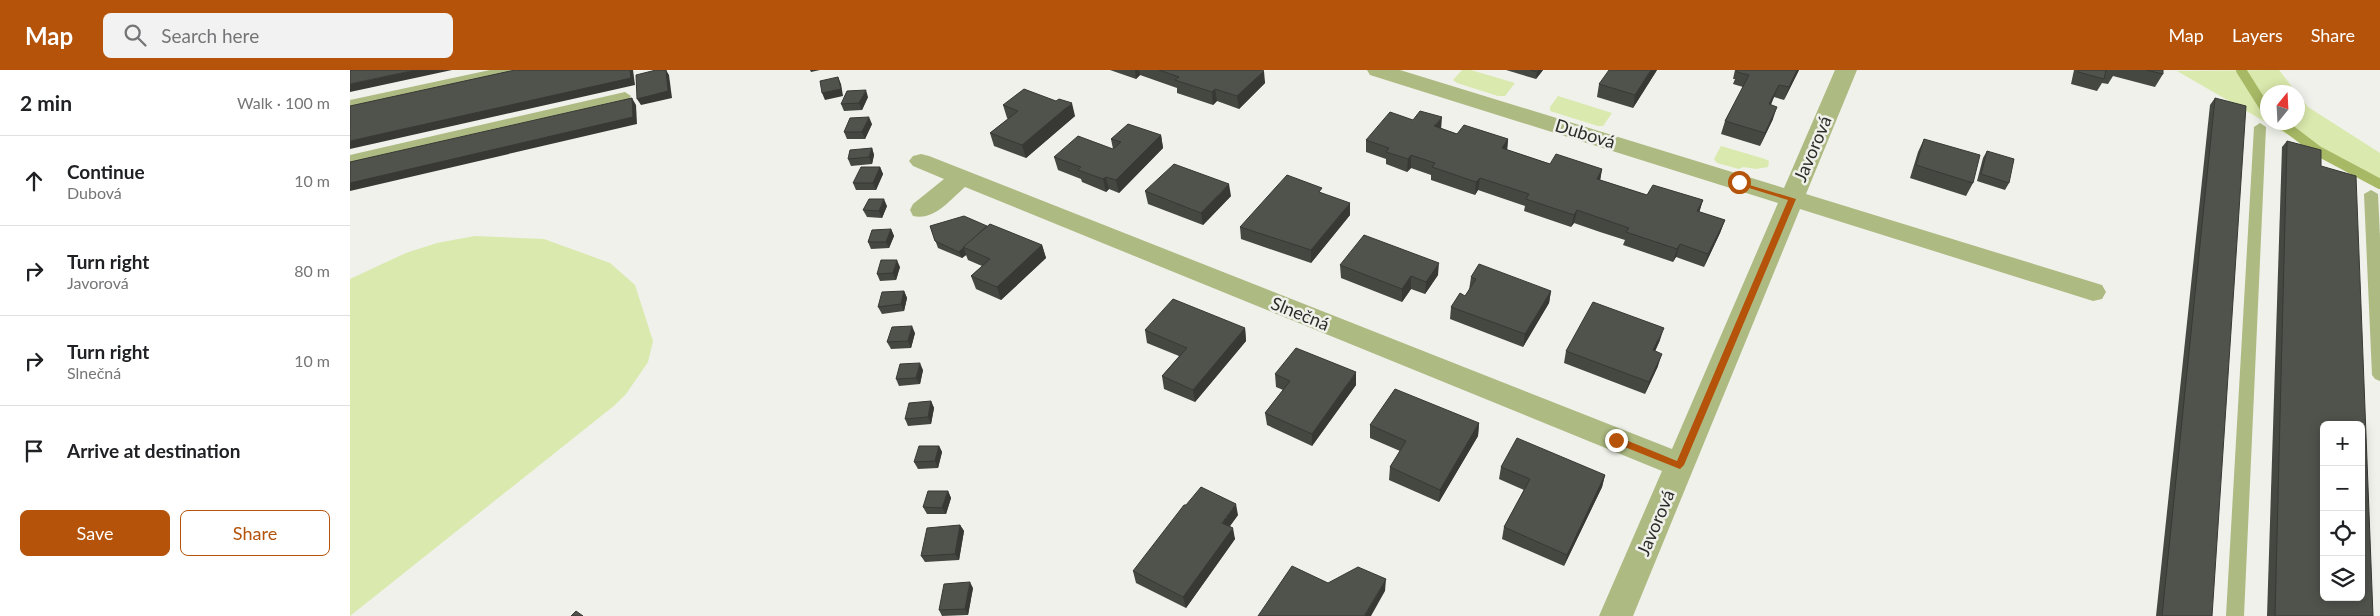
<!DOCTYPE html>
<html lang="en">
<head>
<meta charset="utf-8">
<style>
  body { margin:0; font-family:Lato,sans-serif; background:#f2f2f2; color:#202124 }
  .controls { position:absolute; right:15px; bottom:15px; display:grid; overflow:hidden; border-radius:8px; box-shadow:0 2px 12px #0003 }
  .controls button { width:45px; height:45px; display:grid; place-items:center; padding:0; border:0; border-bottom:1px solid #e0e0e0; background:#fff; color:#202124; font:25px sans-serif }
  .compass { position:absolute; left:1910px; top:15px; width:45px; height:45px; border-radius:50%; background:#fff; box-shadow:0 2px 12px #0003; rotate:18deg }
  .stop { position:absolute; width:15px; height:15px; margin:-11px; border:4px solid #b45309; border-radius:50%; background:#fff }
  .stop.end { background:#b45309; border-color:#fff; box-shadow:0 1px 5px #0008 }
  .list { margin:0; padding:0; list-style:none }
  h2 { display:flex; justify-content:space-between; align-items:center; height:65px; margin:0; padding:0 20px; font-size:21px }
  h2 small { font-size:16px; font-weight:400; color:#757577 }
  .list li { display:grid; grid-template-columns:32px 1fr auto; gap:15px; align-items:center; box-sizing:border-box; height:90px; padding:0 20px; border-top:1px solid #e0e0e0 }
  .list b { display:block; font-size:19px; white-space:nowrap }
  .list p { margin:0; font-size:16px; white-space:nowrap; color:#757577 }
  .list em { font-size:16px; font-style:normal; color:#757577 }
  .actions { display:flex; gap:10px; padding:15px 20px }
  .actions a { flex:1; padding:11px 0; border:1px solid #b45309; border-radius:8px; text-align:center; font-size:18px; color:#b45309 }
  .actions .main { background:#b45309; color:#fff }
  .icon { flex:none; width:28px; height:28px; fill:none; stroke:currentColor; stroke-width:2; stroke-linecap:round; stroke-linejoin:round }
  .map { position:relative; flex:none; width:2030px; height:546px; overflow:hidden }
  header { display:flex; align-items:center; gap:30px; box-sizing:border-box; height:70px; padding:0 25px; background:#b45309; color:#fff }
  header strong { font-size:24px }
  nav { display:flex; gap:28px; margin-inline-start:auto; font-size:18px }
  .search { width:350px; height:45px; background:#f2f2f2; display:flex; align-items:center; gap:12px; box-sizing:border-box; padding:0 18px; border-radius:8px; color:#757577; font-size:19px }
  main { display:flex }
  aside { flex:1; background:#fff }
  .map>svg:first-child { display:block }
  .green { fill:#dae9ad }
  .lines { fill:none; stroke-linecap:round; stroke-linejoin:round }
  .stream { stroke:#a7b965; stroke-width:10 }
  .service { fill:#adba82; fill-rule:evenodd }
  .minor { fill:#adba82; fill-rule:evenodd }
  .wall { fill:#454741 }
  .shaded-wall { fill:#383935 }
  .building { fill:#50524c; stroke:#383935; fill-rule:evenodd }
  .route { fill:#b45309 }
  .labels { text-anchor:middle; stroke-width:5; stroke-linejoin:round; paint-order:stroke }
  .street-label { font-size:18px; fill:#2d2e2b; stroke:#eff1ea }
</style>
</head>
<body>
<header>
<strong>Map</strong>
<div class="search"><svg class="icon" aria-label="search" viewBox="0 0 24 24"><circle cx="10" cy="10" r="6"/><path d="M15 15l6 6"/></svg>Search here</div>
<nav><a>Map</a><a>Layers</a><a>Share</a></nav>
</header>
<main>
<aside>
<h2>2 min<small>Walk · 100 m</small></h2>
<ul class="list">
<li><svg class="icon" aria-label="ahead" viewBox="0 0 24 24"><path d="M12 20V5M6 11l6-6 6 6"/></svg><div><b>Continue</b><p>Dubová</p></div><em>10 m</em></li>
<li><svg class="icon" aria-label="right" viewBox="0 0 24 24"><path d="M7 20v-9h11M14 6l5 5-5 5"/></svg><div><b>Turn right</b><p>Javorová</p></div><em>80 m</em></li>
<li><svg class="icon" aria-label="right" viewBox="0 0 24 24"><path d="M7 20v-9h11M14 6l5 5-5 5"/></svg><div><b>Turn right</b><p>Slnečná</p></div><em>10 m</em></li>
<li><svg class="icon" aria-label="arrive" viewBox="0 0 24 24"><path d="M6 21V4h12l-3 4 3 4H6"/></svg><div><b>Arrive at destination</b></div></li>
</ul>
<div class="actions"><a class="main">Save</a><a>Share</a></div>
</aside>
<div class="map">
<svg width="2030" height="546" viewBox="0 0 2030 546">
  <rect width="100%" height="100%" fill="#eff1ea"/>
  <g class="green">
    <path d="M 1112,0 L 1121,0 L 1165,13 L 1155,26 L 1148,26 L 1107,13 L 1103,10 Z"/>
    <path d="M 1929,0 L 1946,22 L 1918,22 L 1918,52 L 1948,52 L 1948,24 L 1958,37 L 2030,83 L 2030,118 L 1827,1 Z"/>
    <path d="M 1208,26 L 1262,43 L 1253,56 L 1248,56 L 1200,41 L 1200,37 Z"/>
    <path d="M 1371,76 L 1415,89 L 1419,91 L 1418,97 L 1406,99 L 1393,97 L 1389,99 L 1367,93 L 1364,89 Z"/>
    <path d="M 125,166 L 194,169 L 260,193 L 285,215 L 303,271 L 298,292 L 276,324 L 265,335 L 0,546 L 0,209 L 56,183 L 87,173 Z"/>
  </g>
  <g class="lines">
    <g class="stream">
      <path d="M 1891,0 L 1918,43"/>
      <path d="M 1930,52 L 1968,81 L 2030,114"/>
    </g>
    <g class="service">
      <path d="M 140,0 L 162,0 L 156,4 L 0,38 L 0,30 Z"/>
      <path d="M 275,22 L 281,26 L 279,29 L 0,93 L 0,85 Z"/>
      <path d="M 1910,53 L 1916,57 L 1894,546 L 1876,546 L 1904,57 Z"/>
      <path d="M 2021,120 L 2028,124 L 2030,167 L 2030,311 L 2025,309 L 2022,305 L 2014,124 Z"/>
    </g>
    <path class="minor" d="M 1017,0 L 1050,0 L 1434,118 L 1485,0 L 1507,0 L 1456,124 L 1752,215 L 1756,222 L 1752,229 L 1743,231 L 1450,139 L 1283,546 L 1249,546 L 1312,401 L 615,117 C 600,130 584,151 563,146 L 560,140 L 563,134 L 594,109 L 563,96 L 559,91 L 563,86 L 571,84 L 579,86 L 1322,379 L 1428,133 L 1020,5 Z"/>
  </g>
  <g class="wall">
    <path d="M 760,0 L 912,0 L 915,13 L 889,39 L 867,31 L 863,35 L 827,23 L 827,18 L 790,5 L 786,9 Z"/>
    <path d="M 1156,0 L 1193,0 L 1186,9 Z"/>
    <path d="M 1307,0 L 1283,38 L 1247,27 L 1249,14 Z"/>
    <path d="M 1385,0 L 1449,0 L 1434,30 L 1424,27 L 1421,35 L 1423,49 L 1410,76 L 1371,64 L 1375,51 L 1393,17 L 1383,14 L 1385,9 L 1383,9 Z"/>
    <path d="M 1724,0 L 1813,0 L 1813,4 L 1805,17 L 1763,6 L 1758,14 L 1752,13 L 1747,21 L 1721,14 Z"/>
    <path d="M 518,27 L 512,40 L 494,41 L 491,34 Z"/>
    <path d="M 1865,28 L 1862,546 L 1806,546 L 1860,35 Z"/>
    <path d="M 706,31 L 725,46 L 676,88 L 644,76 L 640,63 L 658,49 L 657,48 L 653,35 Z"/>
    <path d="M 522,54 L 515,69 L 497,69 L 494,62 Z"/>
    <path d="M 1091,58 L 1107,64 L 1158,69 L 1157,80 L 1200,94 L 1252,99 L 1250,110 L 1297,125 L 1353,130 L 1349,142 L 1375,150 L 1370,163 L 1354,197 L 1326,187 L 1323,192 L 1273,175 L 1275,170 L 1250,162 L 1224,153 L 1221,157 L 1174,141 L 1175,136 L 1128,120 L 1125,125 L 1081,110 L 1081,105 L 1061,98 L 1057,102 L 1036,94 L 1036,89 L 1016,82 L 1016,70 Z"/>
    <path d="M 811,65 L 813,78 L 769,123 L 759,119 L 756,122 L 732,112 L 731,109 L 708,100 L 704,87 L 763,79 L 761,69 Z"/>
    <path d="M 1574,69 L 1623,113 L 1616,126 L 1560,108 L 1568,82 Z"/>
    <path d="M 1937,71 L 1971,96 L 2023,546 L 1917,546 L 1932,77 Z"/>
    <path d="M 522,78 L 524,85 L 522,94 L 501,96 L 498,89 Z"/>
    <path d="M 1637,81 L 1659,113 L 1655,120 L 1627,111 L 1633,88 Z"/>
    <path d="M 530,97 L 533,104 L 526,120 L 506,120 L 503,113 Z"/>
    <path d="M 795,121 L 881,126 L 853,155 L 798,134 Z"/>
    <path d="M 972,123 L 1000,145 L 961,193 L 891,169 L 890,157 Z"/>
    <path d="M 537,136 L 532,148 L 517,147 L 513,140 Z"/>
    <path d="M 580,156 L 637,156 L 692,175 L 696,188 L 651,230 L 626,219 L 621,206 L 632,196 L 618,190 L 616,185 L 612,188 L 588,178 Z"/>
    <path d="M 541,159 L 544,166 L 539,178 L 521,179 L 518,172 Z"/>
    <path d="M 990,195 L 1088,205 L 1075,224 L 1061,219 L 1052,232 L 991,208 Z"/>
    <path d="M 550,197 L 546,210 L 530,211 L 527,204 Z"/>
    <path d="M 1121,207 L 1201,221 L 1199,233 L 1173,277 L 1100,249 L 1101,237 L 1115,226 L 1119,220 Z"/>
    <path d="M 554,221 L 557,228 L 554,241 L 532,244 L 528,237 Z"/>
    <path d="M 895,258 L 896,271 L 845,332 L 814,319 L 812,306 L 829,286 L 797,273 L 795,260 Z"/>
    <path d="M 565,263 L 561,278 L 541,279 L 537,272 Z"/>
    <path d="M 1310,270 L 1305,281 L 1308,296 L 1295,324 L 1214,293 L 1216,281 Z"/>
    <path d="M 573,300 L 570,314 L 549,316 L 546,309 Z"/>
    <path d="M 925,304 L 1006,315 L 962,376 L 917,355 L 915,343 L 933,320 L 926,317 Z"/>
    <path d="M 581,331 L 584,338 L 581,354 L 558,356 L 555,349 Z"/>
    <path d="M 1129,353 L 1128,366 L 1089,432 L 1039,410 L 1040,397 L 1050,381 L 1020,368 L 1020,355 Z"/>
    <path d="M 589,376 L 592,382 L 588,398 L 568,399 L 564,392 Z"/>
    <path d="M 1151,397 L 1255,405 L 1252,417 L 1214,496 L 1152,469 L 1154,457 L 1174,420 L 1149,409 Z"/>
    <path d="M 598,421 L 601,428 L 596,444 L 577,444 L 573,437 Z"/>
    <path d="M 888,445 L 880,456 L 885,469 L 836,538 L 786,513 L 783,501 Z"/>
    <path d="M 610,455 L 614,461 L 609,490 L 575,492 L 571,486 Z"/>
    <path d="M 623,518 L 618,545 L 592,546 L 589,540 Z"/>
  </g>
  <g class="shaded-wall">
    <path d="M 65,0 L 102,0 L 0,22 L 0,14 Z"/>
    <path d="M 280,0 L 283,0 L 285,15 L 0,79 L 0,71 Z"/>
    <path d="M 316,0 L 319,5 L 322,28 L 291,35 L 287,29 Z"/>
    <path d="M 460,0 L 470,0 L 461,2 Z"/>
    <path d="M 785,0 L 789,0 L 790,5 L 786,9 Z"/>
    <path d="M 1189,0 L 1193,0 L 1186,9 L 1187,2 Z"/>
    <path d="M 1301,0 L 1307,0 L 1283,38 L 1285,25 Z"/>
    <path d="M 1447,0 L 1449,0 L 1434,30 L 1439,17 Z"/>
    <path d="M 914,1 L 915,13 L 889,39 L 887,26 Z"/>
    <path d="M 488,7 L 491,14 L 493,26 L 475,30 L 472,23 Z"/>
    <path d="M 1429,15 L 1424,27 L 1414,47 L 1419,34 Z"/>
    <path d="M 865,19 L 867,31 L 863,35 L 862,22 Z"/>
    <path d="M 516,20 L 518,27 L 512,40 L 509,33 Z"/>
    <path d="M 282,28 L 286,35 L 287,54 L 0,121 L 0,113 Z"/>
    <path d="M 722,33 L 725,46 L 676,88 L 672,75 Z"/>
    <path d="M 1427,37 L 1423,49 L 1410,76 L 1415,63 Z"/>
    <path d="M 519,47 L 522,54 L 515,69 L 512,62 Z"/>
    <path d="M 1092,47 L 1091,60 L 1084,56 Z"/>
    <path d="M 811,65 L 813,78 L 769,123 L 766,110 Z"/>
    <path d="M 1158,69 L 1157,81 L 1152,78 Z"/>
    <path d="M 522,78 L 524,85 L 522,94 L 519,87 Z"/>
    <path d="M 1061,85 L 1061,98 L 1057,102 L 1058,89 Z"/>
    <path d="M 530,97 L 533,104 L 526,120 L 523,113 Z"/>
    <path d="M 1252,99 L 1250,111 L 1247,109 Z"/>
    <path d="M 756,107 L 759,119 L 756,122 L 753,109 Z"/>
    <path d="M 1130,108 L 1128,120 L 1125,125 L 1126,112 Z"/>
    <path d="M 879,114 L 881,126 L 853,155 L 851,143 Z"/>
    <path d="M 534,129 L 537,136 L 532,148 L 529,141 Z"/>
    <path d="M 1353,130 L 1349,143 L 1347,141 Z"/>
    <path d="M 1000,133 L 1000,145 L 961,193 L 961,180 Z"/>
    <path d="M 1227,140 L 1224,153 L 1221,157 L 1224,145 Z"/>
    <path d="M 1375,150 L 1370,163 L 1354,197 L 1358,184 Z"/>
    <path d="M 541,159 L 544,166 L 539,178 L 536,172 Z"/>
    <path d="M 1330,174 L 1326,187 L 1323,192 L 1327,179 Z"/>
    <path d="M 692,175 L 696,188 L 651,230 L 647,217 Z"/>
    <path d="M 614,178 L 616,185 L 612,188 L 609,182 Z"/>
    <path d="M 547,190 L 550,197 L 546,210 L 543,203 Z"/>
    <path d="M 1089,193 L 1088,205 L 1075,224 L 1076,212 Z"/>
    <path d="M 1061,206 L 1061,219 L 1052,232 L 1052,219 Z"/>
    <path d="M 554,221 L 557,228 L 554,241 L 551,234 Z"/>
    <path d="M 1201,221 L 1199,233 L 1173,277 L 1175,264 Z"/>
    <path d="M 562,256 L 565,263 L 561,278 L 558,271 Z"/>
    <path d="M 895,258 L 896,271 L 845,332 L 843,320 Z"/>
    <path d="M 1314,258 L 1310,270 L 1300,293 L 1303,280 Z"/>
    <path d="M 1312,284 L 1308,296 L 1295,324 L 1299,312 Z"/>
    <path d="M 570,293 L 573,300 L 570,314 L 566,308 Z"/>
    <path d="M 1006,302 L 1006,315 L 962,376 L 962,364 Z"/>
    <path d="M 581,331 L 584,338 L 581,354 L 578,347 Z"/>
    <path d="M 1129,353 L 1128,366 L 1089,432 L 1090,420 Z"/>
    <path d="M 589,376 L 592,382 L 588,398 L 585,391 Z"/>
    <path d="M 1255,405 L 1252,417 L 1214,496 L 1217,485 Z"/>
    <path d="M 598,421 L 601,428 L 596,444 L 592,438 Z"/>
    <path d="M 886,434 L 888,445 L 874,464 L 872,453 Z"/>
    <path d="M 610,455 L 614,461 L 609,490 L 605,484 Z"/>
    <path d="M 883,458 L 885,469 L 836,538 L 833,527 Z"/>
    <path d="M 1036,509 L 1035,521 L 1021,546 L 1014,546 Z"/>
    <path d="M 620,512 L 623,518 L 618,545 L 615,539 Z"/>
  </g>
  <g class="building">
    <path d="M 0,0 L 65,0 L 0,14 Z"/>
    <path d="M 165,0 L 280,0 L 281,8 L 0,71 L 0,36 Z"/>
    <path d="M 306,0 L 316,0 L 318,21 L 287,29 L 286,5 Z"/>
    <path d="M 809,0 L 912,0 L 914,1 L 887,26 L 865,19 L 862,22 L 825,10 L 829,7 Z"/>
    <path d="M 1180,0 L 1189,0 L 1187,2 Z"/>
    <path d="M 1259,0 L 1301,0 L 1285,25 L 1249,14 Z"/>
    <path d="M 1388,0 L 1447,0 L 1439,17 L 1429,15 L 1419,34 L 1427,37 L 1415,63 L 1375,51 L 1399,5 L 1387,2 Z"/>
    <path d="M 1729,0 L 1756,0 L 1754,9 L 1728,2 Z"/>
    <path d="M 1796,0 L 1813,0 L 1813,4 Z"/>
    <path d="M 488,7 L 491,19 L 472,23 L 470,11 Z"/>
    <path d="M 674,19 L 706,31 L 709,29 L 722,33 L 672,75 L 640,63 L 668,41 L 653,35 Z"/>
    <path d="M 516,20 L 509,33 L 491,34 L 497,21 Z"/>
    <path d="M 282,28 L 283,47 L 0,113 L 0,92 Z"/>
    <path d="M 1865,28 L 1896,36 L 1862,546 L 1812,546 Z"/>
    <path d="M 1070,41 L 1092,47 L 1084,56 L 1107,64 L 1114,55 L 1158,69 L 1152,78 L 1200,94 L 1206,84 L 1252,99 L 1247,109 L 1297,125 L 1303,115 L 1353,130 L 1347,141 L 1375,150 L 1358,184 L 1330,174 L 1327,179 L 1276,162 L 1279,158 L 1227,140 L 1224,145 L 1176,129 L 1179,124 L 1130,108 L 1126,112 L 1082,97 L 1085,93 L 1061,85 L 1058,89 L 1036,82 L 1039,78 L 1016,70 L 1040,42 L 1063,50 Z"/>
    <path d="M 519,47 L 512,62 L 494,62 L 500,48 Z"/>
    <path d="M 778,54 L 811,65 L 766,110 L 756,107 L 753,109 L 728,100 L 731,97 L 704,87 L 728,66 L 763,79 L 771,72 L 761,69 Z"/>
    <path d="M 1574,69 L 1630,85 L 1623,113 L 1566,95 Z"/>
    <path d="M 1937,71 L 1971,80 L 1971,96 L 2006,106 L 2023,546 L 1925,546 ZM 1974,355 L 2011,355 L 2011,527 L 1974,527 Z"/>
    <path d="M 522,78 L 519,87 L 498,89 L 500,80 Z"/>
    <path d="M 1637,81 L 1664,89 L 1659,113 L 1631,104 Z"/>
    <path d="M 824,94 L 879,114 L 851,143 L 795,121 Z"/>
    <path d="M 511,97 L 530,97 L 523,113 L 503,113 Z"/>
    <path d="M 937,105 L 972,118 L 969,122 L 1000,133 L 961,180 L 890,157 Z"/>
    <path d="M 519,129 L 534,129 L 529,141 L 513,140 Z"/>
    <path d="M 614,146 L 637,156 L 609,182 L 585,171 L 580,156 Z"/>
    <path d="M 640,154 L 692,175 L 647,217 L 621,206 L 640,189 L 613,177 Z"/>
    <path d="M 541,159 L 536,172 L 518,172 L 522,160 Z"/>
    <path d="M 1014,165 L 1089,193 L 1076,212 L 1061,206 L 1052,219 L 990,195 Z"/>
    <path d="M 531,190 L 547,190 L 543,203 L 527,204 Z"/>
    <path d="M 1129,194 L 1201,221 L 1175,264 L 1101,237 L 1110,223 L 1115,226 L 1126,209 L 1121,207 Z"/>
    <path d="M 554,221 L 551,234 L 528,237 L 532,222 Z"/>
    <path d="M 823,229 L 895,258 L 843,320 L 812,306 L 837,278 L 795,260 Z"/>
    <path d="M 1243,232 L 1314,258 L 1303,280 L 1312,284 L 1299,312 L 1216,281 Z"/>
    <path d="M 562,256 L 558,271 L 537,272 L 542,257 Z"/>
    <path d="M 946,278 L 1006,302 L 962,364 L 915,343 L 940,311 L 925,304 Z"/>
    <path d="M 570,293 L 566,308 L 546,309 L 550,294 Z"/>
    <path d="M 1045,319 L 1129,353 L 1090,420 L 1040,397 L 1056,371 L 1020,355 Z"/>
    <path d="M 581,331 L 578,347 L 555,349 L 559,333 Z"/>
    <path d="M 1167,368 L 1255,405 L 1217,485 L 1154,457 L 1180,409 L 1151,397 Z"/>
    <path d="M 569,376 L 589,376 L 585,391 L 564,392 Z"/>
    <path d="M 851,417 L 886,434 L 872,453 L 883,458 L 833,527 L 783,501 L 834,435 L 836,435 Z"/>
    <path d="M 578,421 L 598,421 L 592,438 L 573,437 Z"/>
    <path d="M 610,455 L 605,484 L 571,486 L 577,458 Z"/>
    <path d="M 942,496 L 978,513 L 1008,497 L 1036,509 L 1014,546 L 908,546 Z"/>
    <path d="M 620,512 L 615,539 L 589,540 L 594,514 Z"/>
    <path d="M 226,541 L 233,546 L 221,546 Z"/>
  </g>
  <path class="route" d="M 1386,111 L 1446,129 L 1334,395 L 1330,399 L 1262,372 L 1261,370 L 1266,366 L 1327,391 L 1438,130 L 1386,114 Z"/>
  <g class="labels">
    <g class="street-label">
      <text transform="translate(1235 64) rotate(17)" y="6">Dubová</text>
      <text transform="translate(1463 79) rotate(-67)" y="6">Javorová</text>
      <text transform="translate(950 244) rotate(22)" y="6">Slnečná</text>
      <text transform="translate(1306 453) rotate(-67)" y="6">Javorová</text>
    </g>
  </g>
</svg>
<div class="controls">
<button>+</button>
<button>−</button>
<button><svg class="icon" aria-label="locate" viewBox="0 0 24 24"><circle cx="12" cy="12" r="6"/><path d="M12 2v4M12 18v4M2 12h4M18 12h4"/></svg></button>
<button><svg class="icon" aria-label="layers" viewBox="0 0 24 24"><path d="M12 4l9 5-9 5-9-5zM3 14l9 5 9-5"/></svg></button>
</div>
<svg class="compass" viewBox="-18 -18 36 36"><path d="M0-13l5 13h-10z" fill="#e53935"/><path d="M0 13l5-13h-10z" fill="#757577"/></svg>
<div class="stop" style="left:1389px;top:112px"></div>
<div class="stop end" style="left:1266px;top:370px"></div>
</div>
</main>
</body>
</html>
